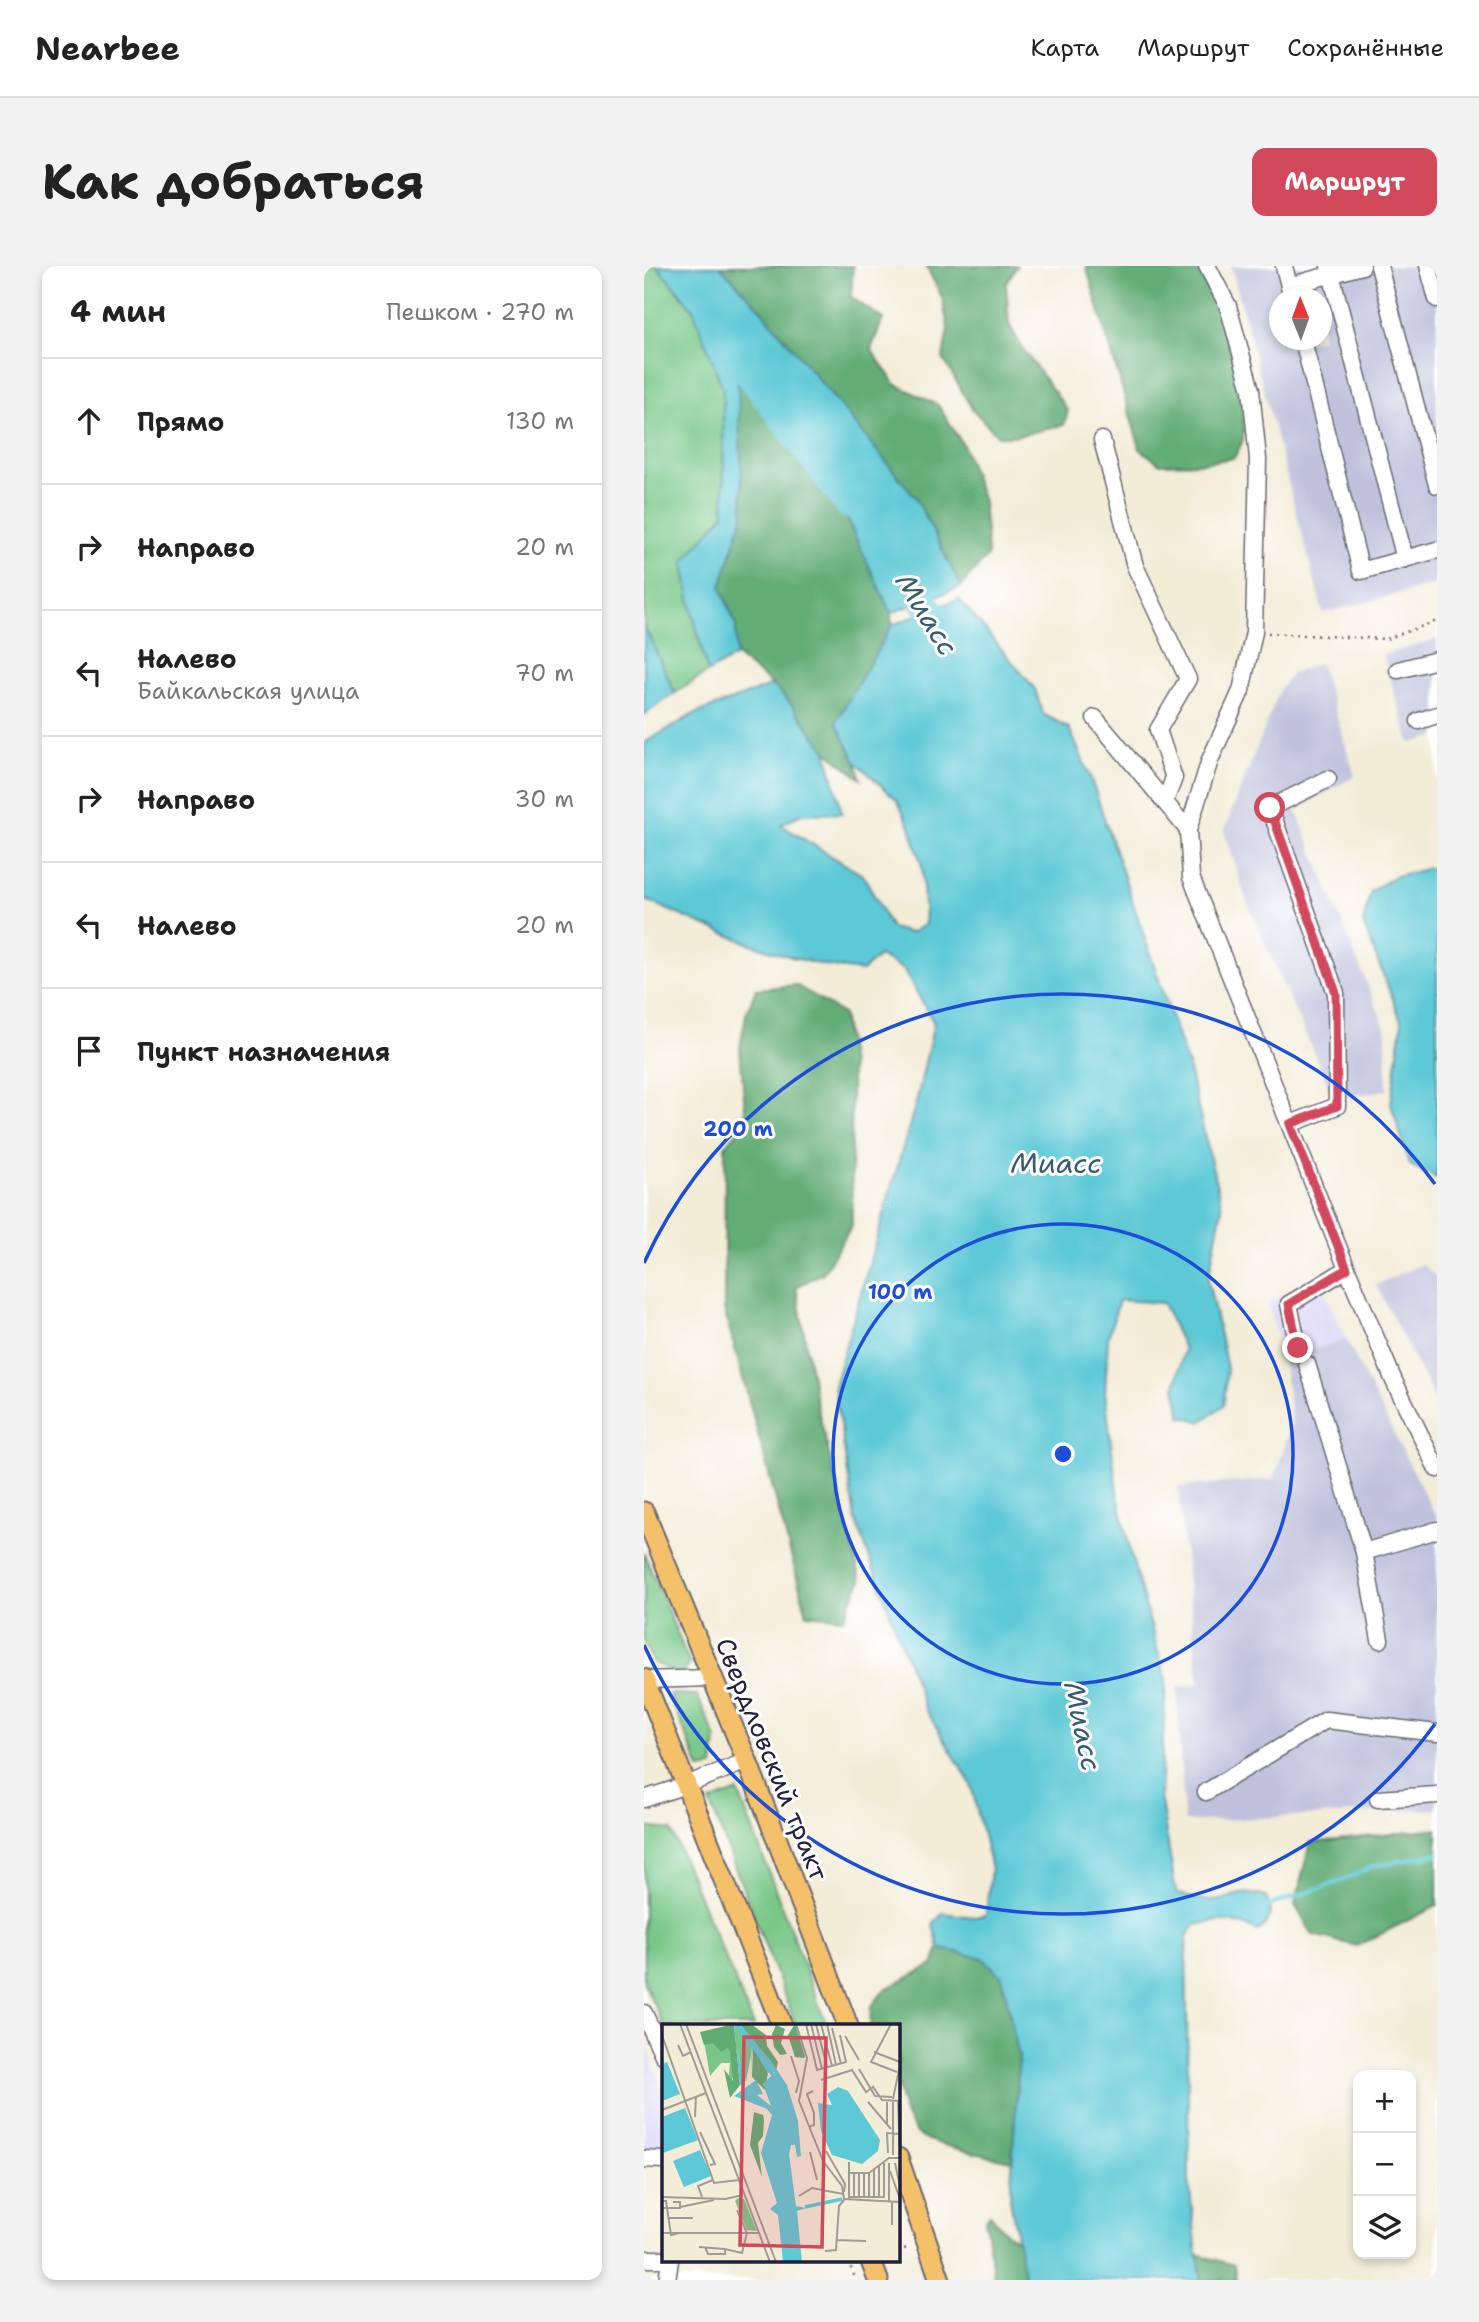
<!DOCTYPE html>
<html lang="ru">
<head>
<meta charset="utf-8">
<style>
  body { margin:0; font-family:"Shantell Sans",sans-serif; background:#f2f2f2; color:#222 }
  .controls { position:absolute; right:21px; bottom:21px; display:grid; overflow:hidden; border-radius:14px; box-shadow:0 4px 10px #0003 }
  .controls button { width:63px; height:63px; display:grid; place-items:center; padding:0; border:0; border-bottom:2px solid #e0e0e0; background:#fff; color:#222; font:35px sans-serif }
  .compass { position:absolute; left:625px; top:21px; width:63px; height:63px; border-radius:50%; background:#fff; box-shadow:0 4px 10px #0003; rotate:359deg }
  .stop { position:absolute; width:21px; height:21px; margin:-16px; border:5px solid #d1495b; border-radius:50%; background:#fff }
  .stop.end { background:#d1495b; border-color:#fff; box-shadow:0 2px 7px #0008 }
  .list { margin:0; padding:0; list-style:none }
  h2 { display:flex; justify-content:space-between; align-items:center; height:91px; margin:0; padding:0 28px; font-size:30px }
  h2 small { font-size:23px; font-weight:400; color:#767676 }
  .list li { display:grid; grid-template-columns:46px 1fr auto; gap:21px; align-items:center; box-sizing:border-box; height:126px; padding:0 28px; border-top:2px solid #e0e0e0 }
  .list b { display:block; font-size:26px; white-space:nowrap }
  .list p { margin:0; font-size:23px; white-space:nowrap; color:#767676 }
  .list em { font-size:23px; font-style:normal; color:#767676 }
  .icon { flex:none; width:38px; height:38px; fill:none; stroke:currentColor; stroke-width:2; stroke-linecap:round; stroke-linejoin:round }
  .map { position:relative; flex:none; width:793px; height:2014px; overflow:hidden; border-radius:14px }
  header { display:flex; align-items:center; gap:42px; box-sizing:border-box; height:98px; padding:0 35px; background:#fff; border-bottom:2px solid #e0e0e0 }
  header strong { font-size:33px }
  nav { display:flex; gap:38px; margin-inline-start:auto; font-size:24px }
  .intro { display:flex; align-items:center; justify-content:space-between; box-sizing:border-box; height:168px; padding:0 42px }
  h1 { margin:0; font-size:49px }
  .button { padding:18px 32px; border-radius:14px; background:#d1495b; color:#fff; font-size:24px; font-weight:700 }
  main { display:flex; gap:42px; padding:0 42px }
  aside { flex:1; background:#fff; border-radius:14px; box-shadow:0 4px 10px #0003 }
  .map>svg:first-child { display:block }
  .built { fill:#dad6f7 }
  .industrial { fill:#c0c2dd; fill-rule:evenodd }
  .green { fill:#78c787; stroke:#4d7461; stroke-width:2 }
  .forest { fill:#62ac74; stroke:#426758; stroke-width:2 }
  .water { fill:#5dc9d6; stroke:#407688; stroke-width:2 }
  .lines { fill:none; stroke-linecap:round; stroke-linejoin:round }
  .stream { stroke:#5dc9d6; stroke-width:4.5 }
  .river { stroke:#5dc9d6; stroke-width:28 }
  .minor-casing { stroke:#6b6972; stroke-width:19 }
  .major-casing { stroke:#6b6972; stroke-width:23 }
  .path { stroke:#6b6972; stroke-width:2.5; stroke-dasharray:2 5; stroke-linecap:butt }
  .minor { stroke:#fff; stroke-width:16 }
  .major { stroke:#f4c16a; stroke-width:19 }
  .route { stroke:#d1495b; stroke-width:9 }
  .ring { fill:none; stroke:#1d4ed8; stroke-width:3.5 }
  .labels { text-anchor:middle; stroke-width:6; stroke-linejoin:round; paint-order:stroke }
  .street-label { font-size:26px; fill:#22223b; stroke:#fff }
  .water-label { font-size:28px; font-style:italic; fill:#375c71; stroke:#fff }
  .inset-river { fill:none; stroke:#5dc9d6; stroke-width:3.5 }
  .inset-road { fill:none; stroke:#9f9b99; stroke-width:2 }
  .view { fill:#d1495b; fill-opacity:0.15; stroke:#d1495b; stroke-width:3.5 }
  .inset-edge { fill:none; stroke:#22223b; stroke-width:3.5 }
  .centre { fill:#1d4ed8; stroke:#fff; stroke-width:3.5 }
  .ring-label { font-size:21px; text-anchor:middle; font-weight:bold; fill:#1d4ed8; stroke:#fff; stroke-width:6; stroke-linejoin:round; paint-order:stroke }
</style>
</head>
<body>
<header>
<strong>Nearbee</strong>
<nav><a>Карта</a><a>Маршрут</a><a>Сохранённые</a></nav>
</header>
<div class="intro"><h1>Как добраться</h1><a class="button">Маршрут</a></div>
<main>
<aside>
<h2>4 мин<small>Пешком · 270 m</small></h2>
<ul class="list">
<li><svg class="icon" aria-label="ahead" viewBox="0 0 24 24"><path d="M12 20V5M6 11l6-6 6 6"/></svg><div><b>Прямо</b></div><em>130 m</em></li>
<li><svg class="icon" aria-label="right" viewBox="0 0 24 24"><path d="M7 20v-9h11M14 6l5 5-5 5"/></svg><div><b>Направо</b></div><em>20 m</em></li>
<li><svg class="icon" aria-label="left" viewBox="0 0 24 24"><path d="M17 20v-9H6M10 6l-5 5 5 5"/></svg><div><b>Налево</b><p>Байкальская улица</p></div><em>70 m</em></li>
<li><svg class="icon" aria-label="right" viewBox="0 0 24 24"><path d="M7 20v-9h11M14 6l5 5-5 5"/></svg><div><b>Направо</b></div><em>30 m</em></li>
<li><svg class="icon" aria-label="left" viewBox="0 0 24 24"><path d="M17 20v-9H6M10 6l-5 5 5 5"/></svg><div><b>Налево</b></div><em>20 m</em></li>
<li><svg class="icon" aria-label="arrive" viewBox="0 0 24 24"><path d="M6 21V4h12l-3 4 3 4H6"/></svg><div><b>Пункт назначения</b></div></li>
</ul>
</aside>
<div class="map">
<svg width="793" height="2014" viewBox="0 0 793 2014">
  <rect width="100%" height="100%" fill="#fff"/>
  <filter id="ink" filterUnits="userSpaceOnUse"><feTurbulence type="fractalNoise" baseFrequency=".0143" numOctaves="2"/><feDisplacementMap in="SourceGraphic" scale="14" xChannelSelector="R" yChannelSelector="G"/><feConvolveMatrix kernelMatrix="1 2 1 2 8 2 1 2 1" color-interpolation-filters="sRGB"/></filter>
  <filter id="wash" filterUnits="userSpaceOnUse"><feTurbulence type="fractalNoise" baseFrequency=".00686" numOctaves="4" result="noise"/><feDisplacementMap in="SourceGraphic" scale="28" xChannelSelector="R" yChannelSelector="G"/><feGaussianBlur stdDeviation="1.57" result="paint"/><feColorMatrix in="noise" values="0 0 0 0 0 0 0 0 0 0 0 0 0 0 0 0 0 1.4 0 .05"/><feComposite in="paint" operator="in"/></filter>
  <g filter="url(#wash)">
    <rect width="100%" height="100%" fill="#f3ecd7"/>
    <g class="built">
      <path d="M 674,1012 L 702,1073 L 639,1093 L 624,1037 Z"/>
      <path d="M 0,1774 L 19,1821 L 19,1887 L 0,1887 Z"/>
    </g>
    <g class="industrial">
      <path d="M 587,0 L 793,0 L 793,318 L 679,347 ZM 636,32 L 678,32 L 678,74 L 636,74 Z"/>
      <path d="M 793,373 L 793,470 L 766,477 L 739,389 Z"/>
      <path d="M 676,397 L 711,510 L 652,544 L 742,764 L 743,824 L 708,830 L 687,826 L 603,636 L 580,565 L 636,423 L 649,407 Z"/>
      <path d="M 778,998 L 793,1012 L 793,1138 L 732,1019 Z"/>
      <path d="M 702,1073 L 788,1243 L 793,1250 L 793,1543 L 540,1556 L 533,1421 L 555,1418 L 534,1221 L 630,1213 L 648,1157 L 639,1093 Z"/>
    </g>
    <g class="green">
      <path d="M 0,0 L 13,0 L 49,43 L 79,123 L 80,249 L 40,295 L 48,345 L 64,406 L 31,427 L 0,360 Z"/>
      <path d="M 0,1287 L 46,1398 L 37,1409 L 9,1397 L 0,1376 Z"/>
      <path d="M 25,1428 L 53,1429 L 72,1473 L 69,1501 L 56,1503 Z"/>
      <path d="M 94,1525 L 183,1760 L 152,1760 L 66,1536 Z"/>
      <path d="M 0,1561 L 27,1564 L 110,1760 L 20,1760 L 0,1717 Z"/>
    </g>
    <g class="forest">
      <path d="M 76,0 L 209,0 L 207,31 L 239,53 L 227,83 L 251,118 L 294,139 L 319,179 L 339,235 L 344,289 L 317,321 L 272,232 L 119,46 Z"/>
      <path d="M 282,0 L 373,0 L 362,17 L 365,58 L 379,83 L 424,145 L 420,159 L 372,170 L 354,170 L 328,143 L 299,92 L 304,62 L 298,31 Z"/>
      <path d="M 442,0 L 554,0 C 574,43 606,126 599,172 C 598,179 593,186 590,192 L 557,197 L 516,198 L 496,183 Z"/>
      <path d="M 92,95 L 174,191 L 247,347 L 248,359 L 192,456 L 212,496 L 217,513 L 182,485 L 146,437 L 129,419 L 92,390 L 92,360 L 77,321 L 99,250 Z"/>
      <path d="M 152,719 L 199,748 L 207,799 L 208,959 L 179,1007 L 152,1021 L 173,1140 L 217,1315 L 199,1352 L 163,1348 L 80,1043 L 81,880 L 102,856 L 96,782 L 102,748 L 112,723 Z"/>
      <path d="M 793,1563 L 793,1640 L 713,1680 L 669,1669 L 651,1639 L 666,1577 Z"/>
      <path d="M 295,1682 L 339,1692 L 358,1711 L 375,1791 L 368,1895 C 352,1892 285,1878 275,1869 C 247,1841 254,1795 254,1760 L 226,1760 L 227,1741 L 241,1723 L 289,1699 Z"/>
      <path d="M 346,1948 L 363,1968 L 374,1974 L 381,2014 L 350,2014 L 341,1954 Z"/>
      <path d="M 553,1988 L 590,1999 L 592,2014 L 558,2014 Z"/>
    </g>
    <g class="water">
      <path d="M 13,0 L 76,0 L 119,46 L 272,232 L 317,321 L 247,347 L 174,191 L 93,96 L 99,250 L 77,321 L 92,360 L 92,390 L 64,406 L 48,345 L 40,295 L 80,249 L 79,123 L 49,43 Z"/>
      <path d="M 315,333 L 391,423 L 399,448 L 425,462 L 447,513 L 544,800 L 578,942 L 564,1014 L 583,1102 L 580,1139 L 557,1156 L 537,1150 L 531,1120 L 540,1083 L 519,1037 L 475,1034 L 464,1072 L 461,1126 L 473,1226 L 487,1289 L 522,1414 L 516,1530 L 532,1627 C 543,1630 556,1634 566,1635 C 589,1635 593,1621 622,1631 C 629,1647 627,1654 615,1665 C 588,1654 579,1652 551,1659 L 542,1672 L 545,1915 L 553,1988 L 558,2014 L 381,2014 L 366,1933 L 375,1791 L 358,1711 L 339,1692 L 295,1682 L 289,1658 L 299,1647 L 330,1651 L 342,1649 L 347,1603 L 327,1518 L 281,1442 L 211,1252 L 190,1120 L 273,833 L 290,757 L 260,704 L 235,690 L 218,705 C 141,697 70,664 0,633 L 0,477 L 50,448 L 129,419 L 146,437 L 182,485 L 198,547 L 157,548 L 137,559 L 220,610 L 247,662 L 266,667 L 281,658 L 278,600 L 265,558 L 253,534 L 212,496 L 192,456 L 248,359 Z"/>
      <path d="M 0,360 L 31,427 L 0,449 Z"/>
      <path d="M 786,602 L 793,606 L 793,912 L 766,899 L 747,838 L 758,757 L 719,657 L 727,625 L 752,610 Z"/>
    </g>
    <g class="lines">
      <path class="stream" d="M 621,1641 L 697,1615 L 730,1600 L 793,1588"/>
      <g class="river">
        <path d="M 100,102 L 205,239"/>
        <path d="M 256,304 L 286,344 L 304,378"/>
      </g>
    </g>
  </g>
  <g filter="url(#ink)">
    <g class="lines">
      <defs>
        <g id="minor">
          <path d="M 563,0 L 584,40 L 607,124 L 614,193 L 610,366 L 597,425 L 566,494 L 544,564 L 547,611 L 703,1003 L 750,1115 L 793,1203"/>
          <path d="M 640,0 L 648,32"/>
          <path d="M 685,0 L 761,293"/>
          <path d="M 735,0 L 793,219"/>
          <path d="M 784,0 L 793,33"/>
          <path d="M 645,20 L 718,0"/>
          <path d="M 659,74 L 717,305 L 793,284"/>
          <path d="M 458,174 L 491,300 L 544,413 L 514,464 L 530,512 L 521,535"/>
          <path d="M 754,404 L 793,394"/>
          <path d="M 451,452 L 544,564"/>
          <path d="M 775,455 L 793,449"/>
          <path d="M 646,858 L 693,840 L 692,727 L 626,542 L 684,513"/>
          <path d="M 654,1081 L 645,1038 L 703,1003"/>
          <path d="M 663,1098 L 720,1286 L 736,1374"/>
          <path d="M 720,1286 L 793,1264"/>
          <path d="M 0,1414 L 68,1412"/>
          <path d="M 562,1526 L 682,1454 L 793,1467"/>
          <path d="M 0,1533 L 42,1519 L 103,1495"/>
          <path d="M 734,1533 L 793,1529"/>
          <path d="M 0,1747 L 19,1789"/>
          <path d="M 0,1893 L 19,1894"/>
          <path d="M 0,1993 L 19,1993"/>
          <path d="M 23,2014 L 26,1995"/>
        </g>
        <g id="major">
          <path d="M 0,1246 L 103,1495 L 204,1760"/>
          <path d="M 0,1413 L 138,1760"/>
          <path d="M 254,1892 L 296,2014"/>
          <path d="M 227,1995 L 234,2014"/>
        </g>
      </defs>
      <use href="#minor" class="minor-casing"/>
      <use href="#major" class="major-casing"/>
      <g class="path">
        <path d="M 624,367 L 742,373 L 793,355"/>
        <path d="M 254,1980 L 258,1983 L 267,1982"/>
        <path d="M 204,1995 L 212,2014"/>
      </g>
      <use href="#minor" class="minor"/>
      <use href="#major" class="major"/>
    </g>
  </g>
  <g class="lines" filter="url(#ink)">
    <path class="route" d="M 626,542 L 692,727 L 693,840 L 646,858 L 703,1003 L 645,1038 L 654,1082"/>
  </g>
  <g class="ring">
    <circle cx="419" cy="1188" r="230"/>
    <path d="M791 1458A460 460 0 0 1 0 1379M0 997A460 460 0 0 1 791 918"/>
  </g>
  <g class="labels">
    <g class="street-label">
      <text transform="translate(128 1493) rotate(68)" y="9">Свердловский тракт</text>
    </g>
    <g class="water-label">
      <text transform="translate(283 348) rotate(58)" y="10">Миасс</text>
      <text x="412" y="907">Миасс</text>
      <text transform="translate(439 1460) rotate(78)" y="10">Миасс</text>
    </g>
  </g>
  <g transform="translate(18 1758)">
    <rect width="238" height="238" fill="#f3ecd7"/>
    <path d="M 74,2 L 90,26 L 84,57 L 74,24 ZM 65,9 L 75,47 L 66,61 L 68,39 L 59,39 L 48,52 L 42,17 ZM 76,174 L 82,175 L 95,207 L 85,206 L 73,177 Z" fill="#78c787"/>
    <path d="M 72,0 L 78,61 L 68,74 L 62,45 L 71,57 L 68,27 L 66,24 L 59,28 L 51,19 L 42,21 L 38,8 ZM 78,0 L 89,0 L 104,11 L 105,22 L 116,38 L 114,47 ZM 133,0 L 143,32 L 142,34 L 133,33 L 126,11 ZM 114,1 L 123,5 L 119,19 L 125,30 L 118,31 L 112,23 L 110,10 ZM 91,23 L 106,49 L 103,66 L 90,53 ZM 92,88 L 101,91 L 102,96 L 101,112 L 96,119 L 100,153 L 88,121 Z" fill="#62ac74"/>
    <path d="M 72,0 L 78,0 L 109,37 L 125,61 L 136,97 L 139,132 L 135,133 L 133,121 L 129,121 L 127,130 L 134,182 L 144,184 L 135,187 L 140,238 L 121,238 L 116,191 L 108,185 L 115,179 L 99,129 L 110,91 L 105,85 L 72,72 L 94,56 L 101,70 L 95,71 L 109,82 L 101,60 L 113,48 L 106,49 L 91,24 L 88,55 L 90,26 L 74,3 L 74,24 L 84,57 L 78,61 ZM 5,38 L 18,70 L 0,77 L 0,40 ZM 176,63 L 186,67 L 218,116 L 216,127 L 200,140 L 170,131 L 159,107 L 156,79 L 170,81 L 165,70 ZM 23,84 L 36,116 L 1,129 L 0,93 ZM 38,126 L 49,152 L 22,163 L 11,137 Z" fill="#5dc9d6"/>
    <path class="inset-river" d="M 92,24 L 113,54M 143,183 L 180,175"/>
    <path class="inset-road" d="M 18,0 L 108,238M 24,0 L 114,238M 26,0 L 62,0M 134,0 L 145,34 L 137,77 L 161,137 L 180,162 L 182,175 L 238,178M 144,0 L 155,46 L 184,38 L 178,11M 149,0 L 160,45M 154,0 L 165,43M 159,0 L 170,42M 165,0 L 174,41M 229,0 L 209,38 L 235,48M 170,4 L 179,40M 0,11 L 52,159 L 77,156M 183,12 L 197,36M 16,21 L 21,32 L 29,28M 212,28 L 238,38M 129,32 L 137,57 L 134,69M 197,45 L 213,72 L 230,73M 159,56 L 190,46 L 204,68 L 211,63 L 220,76 L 238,77M 231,75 L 238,41M 206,78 L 229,105M 231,78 L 231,131M 236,78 L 238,129M 0,86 L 44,69M 33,93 L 34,72M 225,100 L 225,78M 147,103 L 152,101 L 152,89 L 145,70 L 151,67M 38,108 L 53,140 L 48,141M 164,127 L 183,160 L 182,168M 148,128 L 155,156M 226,129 L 225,109 L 238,110M 187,138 L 187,173 L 222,173 L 222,139M 233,139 L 238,162M 212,146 L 212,173M 228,147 L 238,175M 187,149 L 207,149 L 227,134 L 238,134M 207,149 L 207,173M 137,172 L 150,164 L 181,170M 0,173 L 63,175 L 81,171M 40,173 L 36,162 L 51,156M 192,173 L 192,149M 197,173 L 197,149M 202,173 L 202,149M 217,173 L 217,142M 0,177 L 4,177 L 9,211 L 18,209M 227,178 L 227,139M 230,178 L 230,201M 18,183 L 52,176M 0,184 L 18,184 L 18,178 L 11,178M 6,194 L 31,194M 0,209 L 96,209M 175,216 L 204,217M 37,223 L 63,225M 43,223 L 46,230 L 63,230 L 63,225 L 80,229 L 85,209 L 75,186M 163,227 L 174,226 L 177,182 L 182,176"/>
    <path class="view" d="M 82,13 L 164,14 L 160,223 L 78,221 Z"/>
    <rect width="238" height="238" class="inset-edge"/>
  </g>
  <circle cx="419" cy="1188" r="10" class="centre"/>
  <g class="ring-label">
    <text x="94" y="870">200 m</text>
    <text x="256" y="1033">100 m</text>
  </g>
</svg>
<div class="controls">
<button>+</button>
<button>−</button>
<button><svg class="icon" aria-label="layers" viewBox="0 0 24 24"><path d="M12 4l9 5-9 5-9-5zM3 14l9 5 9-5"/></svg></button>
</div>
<svg class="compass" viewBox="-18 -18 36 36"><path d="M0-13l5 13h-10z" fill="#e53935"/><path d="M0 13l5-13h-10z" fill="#767676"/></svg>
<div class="stop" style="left:626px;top:542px"></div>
<div class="stop end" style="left:654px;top:1082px"></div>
</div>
</main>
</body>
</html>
